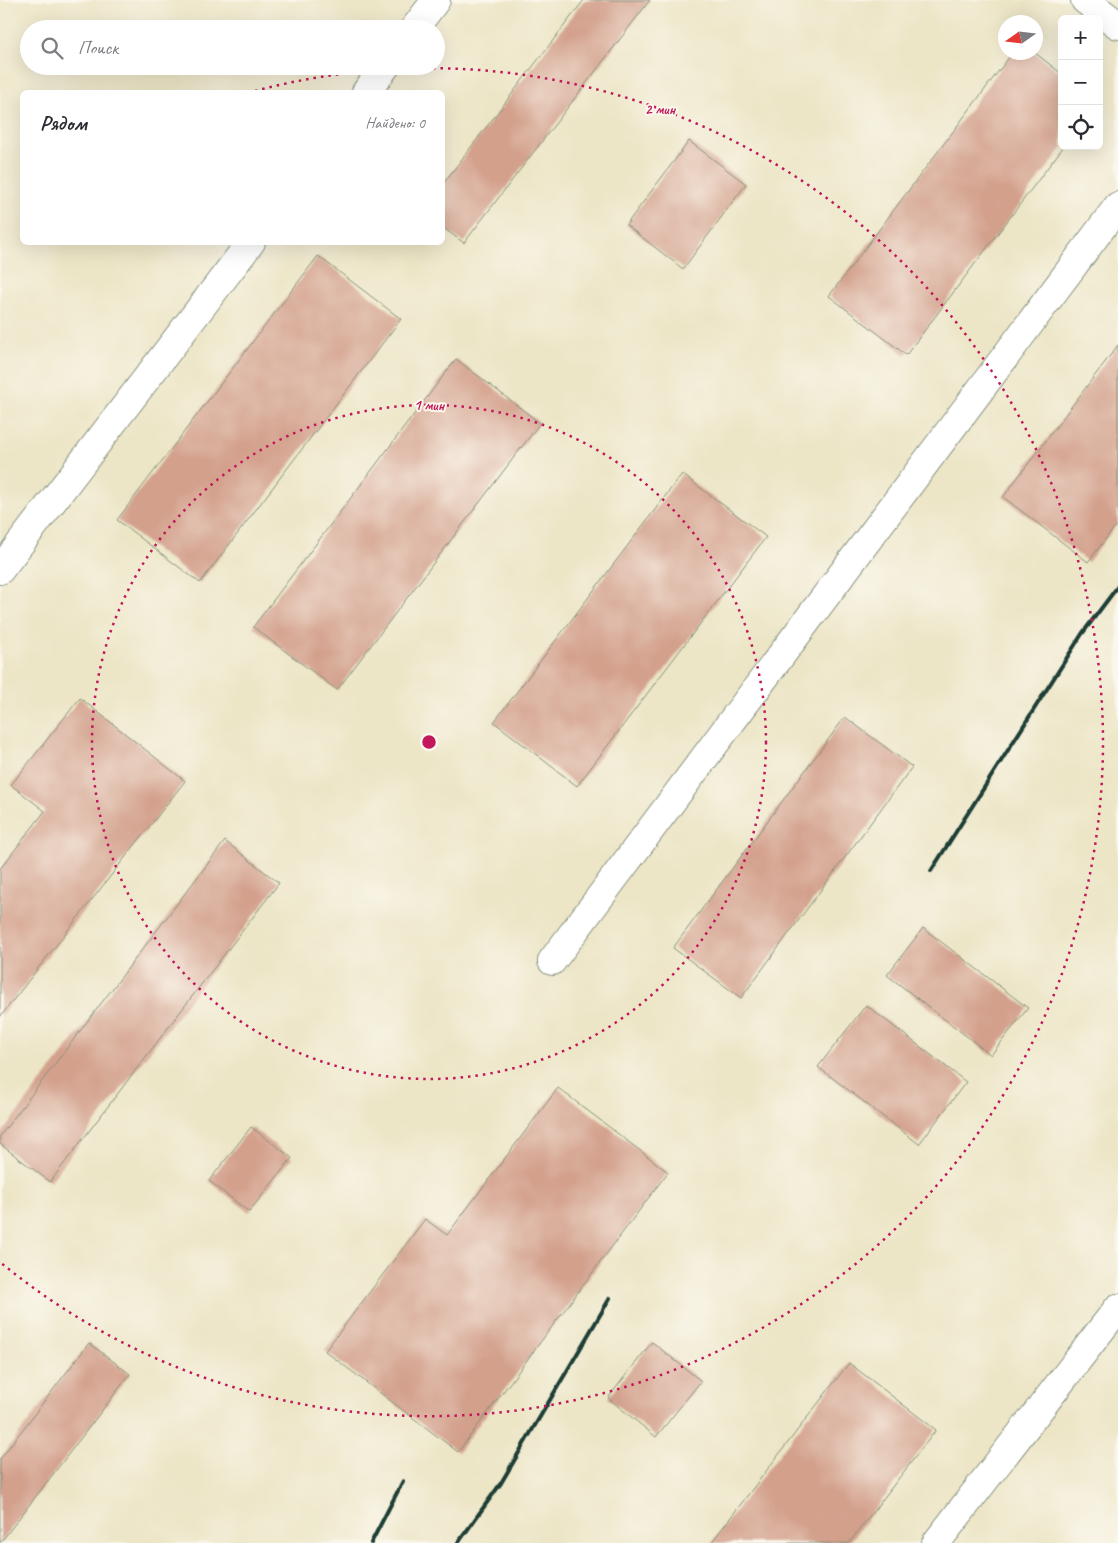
<!DOCTYPE html>
<html lang="ru">
<head>
<meta charset="utf-8">
<style>
  body { margin:0; font-family:Caveat,sans-serif; background:#f2f2f3; color:#2b2b33 }
  .controls { position:absolute; right:15px; top:15px; display:grid; overflow:hidden; border-radius:8px; box-shadow:0 5px 20px #0002 }
  .controls button { width:45px; height:45px; display:grid; place-items:center; padding:0; border:0; border-bottom:1px solid #e1e1e2; background:#fff; color:#2b2b33; font:25px sans-serif }
  .compass { position:absolute; left:998px; top:15px; width:45px; height:45px; border-radius:50%; background:#fff; box-shadow:0 5px 20px #0002; rotate:256deg }
  .list { margin:0; padding:0; list-style:none }
  h2 { display:flex; justify-content:space-between; align-items:center; height:65px; margin:0; padding:0 20px; font-size:21px }
  h2 small { font-size:16px; font-weight:400; color:#7c7c81 }
  .icon { flex:none; width:28px; height:28px; fill:none; stroke:currentColor; stroke-width:2; stroke-linecap:round; stroke-linejoin:round }
  .map { position:relative; flex:none; width:1118px; height:1543px; overflow:hidden }
  .search { position:absolute; background:#fff; box-shadow:0 5px 20px #0002; left:20px; top:20px; width:425px; height:55px; display:flex; align-items:center; gap:12px; box-sizing:border-box; padding:0 18px; border-radius:28px; color:#7c7c81; font-size:19px }
  .panel { position:absolute; background:#fff; box-shadow:0 5px 20px #0002; left:20px; top:90px; width:425px; height:155px; border-radius:8px }
  .map>svg:first-child { display:block }
  .building { fill:#d3a08c }
  .lines { fill:none; stroke-linecap:round; stroke-linejoin:round }
  .minor-casing { stroke:#86917d; stroke-width:30 }
  .minor { stroke:#fff; stroke-width:28 }
  .rail { stroke:#1f3d34; stroke-width:4 }
  .ring { fill:none; stroke:#c2185b; stroke-width:2.5; stroke-dasharray:2.5 5 }
  .centre { fill:#c2185b; stroke:#fbf7ec; stroke-width:2.5 }
  .ring-label { font-size:15px; text-anchor:middle; font-weight:bold; fill:#c2185b; stroke:#fbf7ec; stroke-width:4; stroke-linejoin:round; paint-order:stroke }
</style>
</head>
<body>
<div class="map">
<svg width="1118" height="1543" viewBox="0 0 1118 1543">
  <rect width="100%" height="100%" fill="#fbf7ec"/>
  <filter id="ink" filterUnits="userSpaceOnUse"><feTurbulence type="fractalNoise" baseFrequency=".02" numOctaves="2"/><feDisplacementMap in="SourceGraphic" scale="10" xChannelSelector="R" yChannelSelector="G"/><feConvolveMatrix kernelMatrix="1 2 1 2 8 2 1 2 1" color-interpolation-filters="sRGB"/></filter>
  <filter id="wash" filterUnits="userSpaceOnUse"><feTurbulence type="fractalNoise" baseFrequency=".0096" numOctaves="4" result="noise"/><feDisplacementMap in="SourceGraphic" scale="20" xChannelSelector="R" yChannelSelector="G"/><feGaussianBlur stdDeviation="1.12" result="paint"/><feColorMatrix in="noise" values="0 0 0 0 0 0 0 0 0 0 0 0 0 0 0 0 0 1.4 0 .05"/><feComposite in="paint" operator="in"/></filter>
  <g filter="url(#wash)">
    <rect width="100%" height="100%" fill="#ece5c6"/>
    <g id="blocks">
      <g class="building">
        <path d="M 584,0 L 650,0 L 464,243 L 442,227 L 442,185 Z"/>
        <path d="M 1013,52 L 1034,52 L 1062,74 L 1062,146 L 1064,146 L 906,355 L 829,296 Z"/>
        <path d="M 689,141 L 746,184 L 683,269 L 626,225 Z"/>
        <path d="M 318,256 L 401,319 L 200,583 L 117,520 Z"/>
        <path d="M 1118,345 L 1118,523 L 1088,562 L 1003,497 Z"/>
        <path d="M 456,359 L 540,423 L 337,690 L 253,627 Z"/>
        <path d="M 682,474 L 766,537 L 577,786 L 494,722 Z"/>
        <path d="M 80,698 L 185,781 L 0,1017 L 0,869 L 45,811 L 11,785 Z"/>
        <path d="M 845,717 L 912,767 L 741,998 L 673,948 Z"/>
        <path d="M 225,841 L 279,883 L 50,1182 L 0,1144 L 0,1136 Z"/>
        <path d="M 923,928 L 1028,1008 L 991,1055 L 887,975 Z"/>
        <path d="M 866,1005 L 966,1082 L 919,1144 L 818,1067 Z"/>
        <path d="M 558,1088 L 668,1172 L 458,1452 L 325,1351 L 425,1219 L 447,1235 Z"/>
        <path d="M 251,1127 L 292,1158 L 249,1212 L 209,1181 Z"/>
        <path d="M 652,1342 L 701,1381 L 656,1437 L 608,1398 Z"/>
        <path d="M 89,1343 L 130,1374 L 0,1543 L 0,1459 Z"/>
        <path d="M 849,1363 L 936,1430 L 849,1543 L 711,1543 Z"/>
      </g>
    </g>
  </g>
  <g filter="url(#ink)">
    <use href="#blocks" fill-opacity="0" stroke="#86917d" stroke-width="1"/>
    <g class="lines">
      <defs>
        <g id="minor">
          <path d="M 1085,0 L 1118,25"/>
          <path d="M 414,29 L 436,0"/>
          <path d="M 366,92 L 386,66"/>
          <path d="M 0,570 L 251,242"/>
          <path d="M 552,961 L 1118,206"/>
          <path d="M 936,1543 L 1118,1308"/>
        </g>
      </defs>
      <use href="#minor" class="minor-casing"/>
      <use href="#minor" class="minor"/>
      <g class="rail">
        <path d="M 931,871 L 1082,634 L 1118,586"/>
        <path d="M 371,1543 L 403,1481"/>
        <path d="M 458,1543 L 501,1483 L 610,1298"/>
      </g>
    </g>
  </g>
  <g class="ring">
    <circle cx="429" cy="742" r="337"/>
    <path d="M255 91A674 674 0 1 1 0 1262"/>
  </g>
  <circle cx="429" cy="742" r="8" class="centre"/>
  <g class="ring-label">
    <text x="660" y="114">2 мин</text>
    <text x="429" y="410">1 мин</text>
  </g>
</svg>
<div class="controls">
<button>+</button>
<button>−</button>
<button><svg class="icon" aria-label="locate" viewBox="0 0 24 24"><circle cx="12" cy="12" r="6"/><path d="M12 2v4M12 18v4M2 12h4M18 12h4"/></svg></button>
</div>
<svg class="compass" viewBox="-18 -18 36 36"><path d="M0-13l5 13h-10z" fill="#e53935"/><path d="M0 13l5-13h-10z" fill="#7c7c81"/></svg>
<div class="search"><svg class="icon" aria-label="search" viewBox="0 0 24 24"><circle cx="10" cy="10" r="6"/><path d="M15 15l6 6"/></svg>Поиск</div>
<section class="panel">
<h2>Рядом<small>Найдено: 0</small></h2>
<ul class="list">
</ul>
</section>
</div>
</body>
</html>
